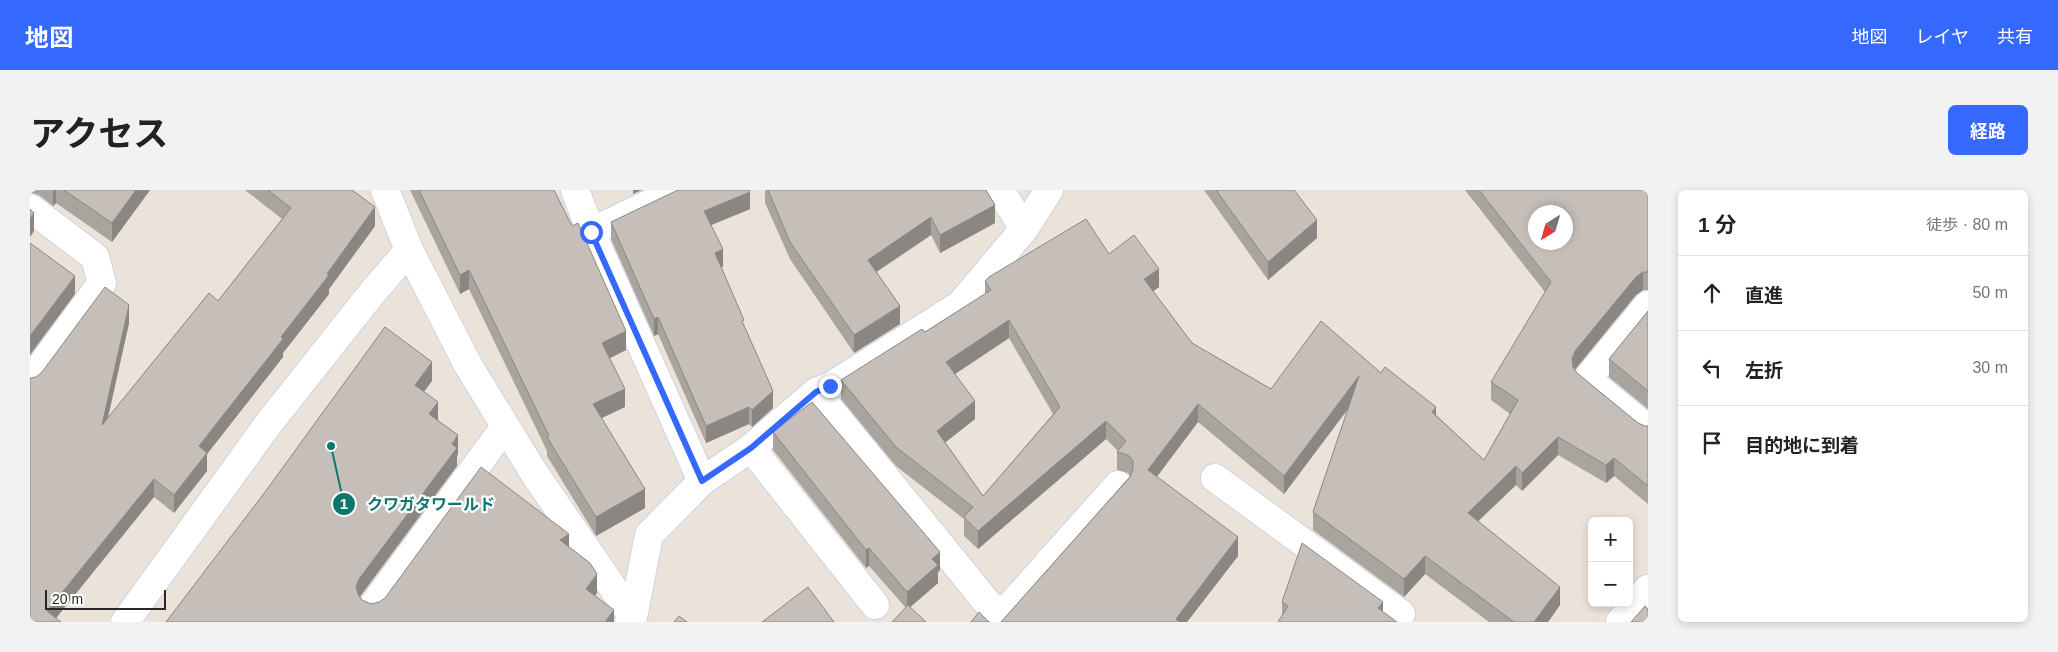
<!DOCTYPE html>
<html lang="ja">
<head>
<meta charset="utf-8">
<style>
  body { margin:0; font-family:Arial,"Noto Sans JP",sans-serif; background:#f2f2f2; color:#222 }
  .controls { position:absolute; right:15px; bottom:15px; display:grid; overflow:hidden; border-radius:8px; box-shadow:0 2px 8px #0003 }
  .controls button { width:45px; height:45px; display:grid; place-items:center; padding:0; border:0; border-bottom:1px solid #e0e0e0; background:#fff; color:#222; font:25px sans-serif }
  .compass { position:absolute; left:1498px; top:15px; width:45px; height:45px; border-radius:50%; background:#fff; box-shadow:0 2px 8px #0003; rotate:217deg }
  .scale { position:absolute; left:15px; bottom:12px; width:121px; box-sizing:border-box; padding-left:5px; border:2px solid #282828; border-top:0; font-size:14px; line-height:18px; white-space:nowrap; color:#282828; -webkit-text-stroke:4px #fff; paint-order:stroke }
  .stop { position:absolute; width:15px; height:15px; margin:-11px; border:4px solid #3568fc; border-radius:50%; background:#fff }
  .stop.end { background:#3568fc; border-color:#fff; box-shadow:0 1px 5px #0008 }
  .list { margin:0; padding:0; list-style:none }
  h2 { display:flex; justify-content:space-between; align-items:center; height:65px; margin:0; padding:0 20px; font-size:21px }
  h2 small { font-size:16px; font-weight:400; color:#767676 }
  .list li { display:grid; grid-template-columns:32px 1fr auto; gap:15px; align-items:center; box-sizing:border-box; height:75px; padding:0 20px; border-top:1px solid #e0e0e0 }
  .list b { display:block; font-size:19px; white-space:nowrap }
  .list em { font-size:16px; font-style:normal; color:#767676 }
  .icon { flex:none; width:28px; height:28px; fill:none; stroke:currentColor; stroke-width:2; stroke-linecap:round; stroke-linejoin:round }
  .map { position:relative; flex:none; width:1618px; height:432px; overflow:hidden; border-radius:8px }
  header { display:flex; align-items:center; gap:30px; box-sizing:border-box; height:70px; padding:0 25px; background:#3568fc; color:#fff }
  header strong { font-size:24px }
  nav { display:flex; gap:28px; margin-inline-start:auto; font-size:18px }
  .intro { display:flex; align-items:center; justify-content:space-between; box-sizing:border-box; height:120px; padding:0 30px }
  h1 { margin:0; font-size:35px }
  .button { padding:12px 22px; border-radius:8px; background:#3568fc; color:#fff; font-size:18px; font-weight:700 }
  main { display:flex; gap:30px; padding:0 30px }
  aside { flex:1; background:#fff; border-radius:8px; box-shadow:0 2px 8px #0003 }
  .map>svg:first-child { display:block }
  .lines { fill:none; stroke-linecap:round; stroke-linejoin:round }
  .minor-casing { stroke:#ced3e1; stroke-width:30 }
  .minor { stroke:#fff; stroke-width:28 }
  .wall { fill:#aaa49f; fill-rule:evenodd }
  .shaded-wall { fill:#8b8682 }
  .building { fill:#c6bfb9; stroke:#8b8682; fill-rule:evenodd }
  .route { stroke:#3568fc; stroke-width:6 }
  .leader { fill:none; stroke:#0f766e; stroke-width:2 }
  .callout-dot { fill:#0f766e; stroke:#fff; stroke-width:2 }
  .mark-label { font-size:15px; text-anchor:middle; font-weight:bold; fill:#fff }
  .callout-label { font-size:16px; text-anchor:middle; font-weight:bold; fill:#0f766e; stroke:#fff; stroke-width:4.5; stroke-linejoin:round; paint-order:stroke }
</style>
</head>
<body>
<header>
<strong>地図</strong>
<nav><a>地図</a><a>レイヤ</a><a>共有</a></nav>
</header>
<div class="intro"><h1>アクセス</h1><a class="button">経路</a></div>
<main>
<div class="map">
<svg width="1618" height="432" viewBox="0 0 1618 432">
  <rect width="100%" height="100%" fill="#ebe2d9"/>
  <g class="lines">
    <defs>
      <g id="minor">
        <path d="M 545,0 L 561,42 L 672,291"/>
        <path d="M 970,0 L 994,39"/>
        <path d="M 0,18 L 65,67 L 72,93 L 0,191"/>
        <path d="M 561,42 L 648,0"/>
        <path d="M 379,60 L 438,175 L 504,283 L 603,427"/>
        <path d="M 1618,115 L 1557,189 L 1618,239"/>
        <path d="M 786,202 L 959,415 L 974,423 L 1088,295"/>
        <path d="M 721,258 L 845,415"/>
        <path d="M 1185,288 L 1371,424"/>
        <path d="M 342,417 L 475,237"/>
        <path d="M 95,432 L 239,233 L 342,103 L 379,60 L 355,0"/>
        <path d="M 599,432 L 603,427 L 619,345 L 672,291 L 721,258 L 786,202 L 801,196 L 930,115 L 994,39 L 1019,0"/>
        <path d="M 1590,432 L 1618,399"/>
      </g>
    </defs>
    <use href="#minor" class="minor-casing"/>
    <use href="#minor" class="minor"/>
  </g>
  <g class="wall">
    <path d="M 0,0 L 120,0 L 82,52 L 26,13 L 23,16 L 9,5 L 2,3 L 0,3 Z"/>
    <path d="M 215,0 L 322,0 L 345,36 L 299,99 L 299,104 L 253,163 L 253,167 L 177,264 L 177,281 L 144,323 L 124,307 L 0,432 L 6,187 L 99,133 L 78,228 L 188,111 L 252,29 Z"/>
    <path d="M 380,0 L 524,0 L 596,160 L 580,168 L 595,217 L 572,228 L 615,318 L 566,346 L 517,266 L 517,261 L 439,99 L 430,104 Z"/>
    <path d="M 735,0 L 956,0 L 965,33 L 910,63 L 901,45 L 847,82 L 870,134 L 824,163 L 760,69 L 735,13 Z"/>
    <path d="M 1174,0 L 1264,0 L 1287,48 L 1238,90 Z"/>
    <path d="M 1435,0 L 1618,0 L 1618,100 L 1613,100 L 1606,105 L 1545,180 L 1547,183 L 1608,233 L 1615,236 L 1618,236 L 1618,314 L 1584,286 L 1576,293 L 1528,265 L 1492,301 L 1486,295 L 1448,331 L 1530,415 L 1518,432 L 1459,432 L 1395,384 L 1374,407 L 1283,340 L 1283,322 L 1318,219 L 1254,304 L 1168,232 L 1127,287 L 1208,366 L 1157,432 L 971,432 L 1100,286 L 1098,283 L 1087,280 L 1087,262 L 1088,261 L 1076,249 L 948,359 L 934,346 L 934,329 L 866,276 L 811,209 L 811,190 L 895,142 L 955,104 L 955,91 L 1079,64 L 1129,97 L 1123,101 L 1162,153 L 1241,199 L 1351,183 L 1406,225 L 1454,270 L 1480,224 L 1461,210 L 1461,192 L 1515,102 ZM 979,148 L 1023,224 L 953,306 L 915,252 L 945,229 L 925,184 Z"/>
    <path d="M 720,19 L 681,35 L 693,77 L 691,77 L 714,136 L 743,218 L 722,237 L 719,234 L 676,253 L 628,144 L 624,146 L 581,49 L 581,32 Z"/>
    <path d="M 1618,121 L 1618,219 L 1579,187 L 1579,169 Z"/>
    <path d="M 743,242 L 910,380 L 908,382 L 908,393 L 880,417 L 876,418 L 839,376 L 836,378 L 743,260 Z"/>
    <path d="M 1252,412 L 1353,421 L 1252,425 Z"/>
  </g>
  <g class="shaded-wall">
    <path d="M 23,0 L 26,0 L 26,13 L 23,16 Z"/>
    <path d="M 106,0 L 120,0 L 82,52 L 82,33 Z"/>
    <path d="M 603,0 L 612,0 L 603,4 Z"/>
    <path d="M 720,2 L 720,19 L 674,38 L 674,21 Z"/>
    <path d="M 965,15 L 965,33 L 910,63 L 910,45 Z"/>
    <path d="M 345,17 L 345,36 L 299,99 L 299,104 L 253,163 L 253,167 L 177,264 L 177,281 L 144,323 L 144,305 L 169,256 Z"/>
    <path d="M 4,23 L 4,41 L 0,47 L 0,29 Z"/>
    <path d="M 901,27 L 901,45 L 838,87 L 838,70 Z"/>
    <path d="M 1287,30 L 1287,48 L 1238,90 L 1238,72 Z"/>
    <path d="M 693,59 L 693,77 L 685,80 L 685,63 Z"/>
    <path d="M 1129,79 L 1129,97 L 1114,108 L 1114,89 Z"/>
    <path d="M 439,80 L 439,99 L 430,104 L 430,85 Z"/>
    <path d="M 1613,82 L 1613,100 L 1606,105 L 1545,179 L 1542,187 L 1542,169 L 1545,161 L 1606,87 Z"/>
    <path d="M 45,86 L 45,104 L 0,165 L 0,146 Z"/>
    <path d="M 99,115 L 99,133 L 72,253 L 72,235 Z"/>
    <path d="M 870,116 L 870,134 L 824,163 L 824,145 Z"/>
    <path d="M 628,127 L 628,144 L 624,146 L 624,129 Z"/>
    <path d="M 979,130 L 979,148 L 916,190 L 916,172 Z"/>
    <path d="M 596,141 L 596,160 L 572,172 L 572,153 Z"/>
    <path d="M 402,172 L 402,191 L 385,214 L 385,195 Z"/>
    <path d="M 1329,186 L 1329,204 L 1254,304 L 1254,286 Z"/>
    <path d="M 595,199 L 595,217 L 563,232 L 563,214 Z"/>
    <path d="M 743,201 L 743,218 L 722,237 L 722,220 Z"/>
    <path d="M 945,211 L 945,229 L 907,259 L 907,241 Z"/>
    <path d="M 408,212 L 408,231 L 399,224 Z"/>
    <path d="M 1168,214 L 1168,232 L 1118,298 L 1118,280 Z"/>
    <path d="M 719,217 L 719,234 L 676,253 L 676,236 Z"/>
    <path d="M 1406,217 L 1406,235 L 1402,222 Z"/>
    <path d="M 1076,231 L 1076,249 L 948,359 L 948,341 Z"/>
    <path d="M 428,245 L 428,264 L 427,266 L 427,276 L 329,408 L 326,416 L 326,397 L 329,389 Z"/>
    <path d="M 1528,247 L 1528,265 L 1492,301 L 1492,283 Z"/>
    <path d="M 1584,268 L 1584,286 L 1576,293 L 1576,275 Z"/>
    <path d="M 1486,276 L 1486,295 L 1438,341 L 1438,323 Z"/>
    <path d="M 124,289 L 124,307 L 23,432 L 17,421 Z"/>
    <path d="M 615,299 L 615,318 L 566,346 L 566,327 Z"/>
    <path d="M 539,344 L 539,363 L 530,350 Z"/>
    <path d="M 1208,347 L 1208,366 L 1157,432 L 1146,432 L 1146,429 Z"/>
    <path d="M 839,358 L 839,376 L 836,378 L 836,360 Z"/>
    <path d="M 910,362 L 910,380 L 908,382 L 908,393 L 877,420 L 877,402 L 902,369 Z"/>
    <path d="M 1395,366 L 1395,384 L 1374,407 L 1374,389 Z"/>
    <path d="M 567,384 L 567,403 L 556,418 L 556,399 Z"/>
    <path d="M 1530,397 L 1530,415 L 1518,432 L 1504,432 Z"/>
    <path d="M 1353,412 L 1353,430 L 1348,418 Z"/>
    <path d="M 584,420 L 584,432 L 575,432 Z"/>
  </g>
  <g class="building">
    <path d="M 34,0 L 106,0 L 82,33 Z"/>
    <path d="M 238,0 L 322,0 L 345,17 L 297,84 L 299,85 L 251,147 L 253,149 L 169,256 L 177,263 L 144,305 L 124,289 L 17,421 L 31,432 L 0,432 L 0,188 L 6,187 L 12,182 L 75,97 L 99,115 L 72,235 L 179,103 L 188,111 L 261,18 Z"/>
    <path d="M 389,0 L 524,0 L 542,36 L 548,33 L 596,141 L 572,153 L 595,199 L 563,214 L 615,299 L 566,327 L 517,247 L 519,246 L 439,80 L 430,85 Z"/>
    <path d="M 648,0 L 719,0 L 720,2 L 674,21 L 693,59 L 685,63 L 714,130 L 712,131 L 743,201 L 722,220 L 719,217 L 676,236 L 628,127 L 624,129 L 581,32 Z"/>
    <path d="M 738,0 L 956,0 L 965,15 L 910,45 L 901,27 L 838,70 L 870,116 L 824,145 L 760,52 Z"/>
    <path d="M 1186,0 L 1264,0 L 1287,30 L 1238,72 Z"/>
    <path d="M 1449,0 L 1618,0 L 1618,82 L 1613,82 L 1606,87 L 1545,161 L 1542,169 L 1543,177 L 1547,183 L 1608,233 L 1615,236 L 1618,236 L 1618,296 L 1584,268 L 1576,275 L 1528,247 L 1492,283 L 1486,276 L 1438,323 L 1530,397 L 1504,432 L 1484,432 L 1395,366 L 1374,389 L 1283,322 L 1329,186 L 1254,286 L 1168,214 L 1118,280 L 1208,347 L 1146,429 L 1150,432 L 971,432 L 1100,287 L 1103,279 L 1103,271 L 1098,265 L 1087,262 L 1096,251 L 1076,231 L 948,341 L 934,327 L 943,317 L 866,257 L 811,190 L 892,139 L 895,142 L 961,100 L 955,91 L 959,87 L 1056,29 L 1079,64 L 1104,45 L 1129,79 L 1114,89 L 1162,153 L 1241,199 L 1291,131 L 1351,183 L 1355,177 L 1406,217 L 1402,222 L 1454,270 L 1488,210 L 1461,192 L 1521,92 ZM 1506,22 L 1536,22 L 1536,52 L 1506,52 ZM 979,130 L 1030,217 L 953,306 L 907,241 L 945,211 L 916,172 Z"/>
    <path d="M 0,19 L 4,23 L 0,29 Z"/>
    <path d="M 0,53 L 45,86 L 0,146 Z"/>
    <path d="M 1618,121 L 1618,201 L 1579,169 Z"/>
    <path d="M 355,137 L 402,172 L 385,195 L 408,212 L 399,224 L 428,245 L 422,254 L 427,258 L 329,389 L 326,397 L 328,404 L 332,410 L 341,414 L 349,412 L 355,408 L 451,277 L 539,344 L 530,350 L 560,373 L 567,384 L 556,399 L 584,420 L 575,432 L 136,432 L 235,302 Z"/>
    <path d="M 782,212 L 910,362 L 902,369 L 908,375 L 877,402 L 839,358 L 836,360 L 743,242 Z"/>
    <path d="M 1272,353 L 1353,412 L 1348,418 L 1367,432 L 1248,432 L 1258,416 L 1252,412 Z"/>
    <path d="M 778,397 L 804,432 L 732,432 Z"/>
    <path d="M 878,415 L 896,432 L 862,432 Z"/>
    <path d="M 1615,416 L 1618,419 L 1618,432 L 1601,432 Z"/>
    <path d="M 949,422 L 959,432 L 941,432 Z"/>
    <path d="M 649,426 L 657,432 L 644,432 Z"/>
  </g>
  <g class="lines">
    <path class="route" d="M 561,42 L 672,291 L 721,258 L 786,202 L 800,196"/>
  </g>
  <path class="leader" d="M301 256L314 314"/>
  <g class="callout-dot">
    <circle cx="301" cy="256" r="5"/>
    <circle cx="314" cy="314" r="12"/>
  </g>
  <g class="mark-label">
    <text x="314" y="319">1</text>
  </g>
  <g class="callout-label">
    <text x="401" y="320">クワガタワールド</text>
  </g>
</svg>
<div class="controls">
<button>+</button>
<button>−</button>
</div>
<svg class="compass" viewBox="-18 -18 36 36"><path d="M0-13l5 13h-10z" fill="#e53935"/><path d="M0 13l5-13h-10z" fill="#767676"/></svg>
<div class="scale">20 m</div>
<div class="stop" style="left:561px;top:42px"></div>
<div class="stop end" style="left:800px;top:196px"></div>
</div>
<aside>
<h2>1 分<small>徒歩 · 80 m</small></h2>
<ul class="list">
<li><svg class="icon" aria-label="ahead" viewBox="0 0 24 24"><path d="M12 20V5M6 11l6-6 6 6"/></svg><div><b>直進</b></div><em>50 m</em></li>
<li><svg class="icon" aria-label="left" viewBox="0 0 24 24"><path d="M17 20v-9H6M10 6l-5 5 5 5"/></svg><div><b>左折</b></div><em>30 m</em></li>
<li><svg class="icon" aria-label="arrive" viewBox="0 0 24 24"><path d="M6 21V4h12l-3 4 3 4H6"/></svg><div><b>目的地に到着</b></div></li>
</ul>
</aside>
</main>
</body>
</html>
